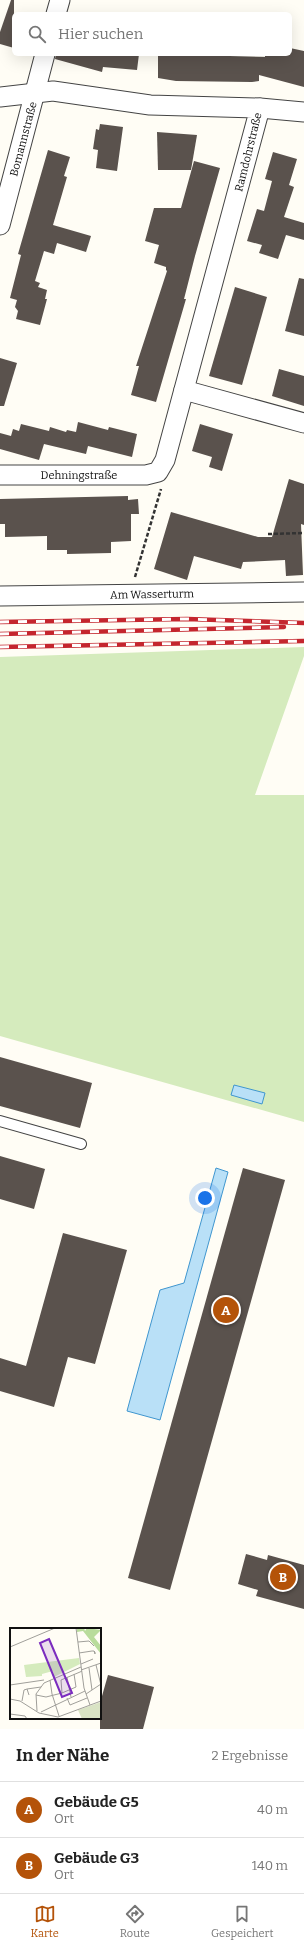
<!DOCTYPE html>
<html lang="de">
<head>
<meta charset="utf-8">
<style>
  body { margin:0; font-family:Bitter,serif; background:#f2f2f2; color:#222 }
  .you { position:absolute; left:205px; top:1198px; width:14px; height:14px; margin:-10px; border:3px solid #fff; border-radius:50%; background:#1a73e8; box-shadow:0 0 0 6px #1a73e833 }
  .badge { display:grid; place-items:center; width:26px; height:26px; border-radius:50%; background:#b45309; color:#fff; font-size:13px; font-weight:700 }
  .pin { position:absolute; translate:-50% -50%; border:2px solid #fff; box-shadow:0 1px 4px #0006 }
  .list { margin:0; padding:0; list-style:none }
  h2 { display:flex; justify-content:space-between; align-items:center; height:52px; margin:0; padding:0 16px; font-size:17px }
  h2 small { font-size:13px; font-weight:400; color:#767676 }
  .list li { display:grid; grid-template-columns:26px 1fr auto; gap:12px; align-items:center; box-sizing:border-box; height:56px; padding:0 16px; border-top:1px solid #e0e0e0 }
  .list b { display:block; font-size:15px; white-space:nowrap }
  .list p { margin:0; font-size:13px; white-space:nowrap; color:#767676 }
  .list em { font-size:13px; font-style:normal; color:#767676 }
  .icon { flex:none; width:22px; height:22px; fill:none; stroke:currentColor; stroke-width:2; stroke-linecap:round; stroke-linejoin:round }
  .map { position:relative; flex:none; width:304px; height:1729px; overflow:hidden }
  .search { position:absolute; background:#fff; box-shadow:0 4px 16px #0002; left:12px; right:12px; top:12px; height:44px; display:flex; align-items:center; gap:10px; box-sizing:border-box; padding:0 14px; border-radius:6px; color:#767676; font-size:15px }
  .sheet { height:164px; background:#fff }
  nav { display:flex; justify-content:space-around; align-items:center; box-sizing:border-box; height:56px; border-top:1px solid #e0e0e0; background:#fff; font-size:11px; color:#767676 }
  nav a { display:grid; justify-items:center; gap:2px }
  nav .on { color:#b45309 }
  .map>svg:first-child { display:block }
  .green { fill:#d5ebbd }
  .water { fill:#b9e0f7; stroke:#3f96cf }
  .building { fill:#5a524d }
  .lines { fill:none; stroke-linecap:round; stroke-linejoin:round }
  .lane-casing { stroke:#444; stroke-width:12 }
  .street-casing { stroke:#444; stroke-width:21 }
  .path { stroke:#333; stroke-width:2.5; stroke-dasharray:4 2; stroke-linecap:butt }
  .lane { stroke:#fff; stroke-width:10 }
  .street { stroke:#fff; stroke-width:19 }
  .rail-casing { stroke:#c4262e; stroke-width:4.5 }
  .rail { stroke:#fff; stroke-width:3; stroke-dasharray:9; stroke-linecap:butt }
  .labels { text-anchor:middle; stroke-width:4; stroke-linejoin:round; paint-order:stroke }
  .street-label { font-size:11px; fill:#111; stroke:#fff }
  .inset-road { fill:none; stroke:#a09f9a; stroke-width:1 }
  .view { fill:#7b2cbf; fill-opacity:0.15; stroke:#7b2cbf; stroke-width:2 }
  .inset-edge { fill:none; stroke:#111; stroke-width:2 }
</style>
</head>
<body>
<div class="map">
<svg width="304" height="1729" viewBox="0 0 304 1729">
  <rect width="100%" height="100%" fill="#fffdf5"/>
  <path class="green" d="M 304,647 L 304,656 L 255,795 L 304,795 L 304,1122 L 0,1036 L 0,657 Z"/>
  <g class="water">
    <path d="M 234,1085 L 265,1093 L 262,1104 L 231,1095 Z"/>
    <path d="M 216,1168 L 228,1172 L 160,1420 L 127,1411 L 160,1290 L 184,1283 Z"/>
  </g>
  <g class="building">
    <path d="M 11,0 L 14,0 L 14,48 L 0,44 L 0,32 Z"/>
    <path d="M 290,48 L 304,51 L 304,87 L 259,75 L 259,81 L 252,82 L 176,81 L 158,78 L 158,54 L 265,57 L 265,54 L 290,54 Z"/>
    <path d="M 56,54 L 139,54 L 137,70 L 103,67 L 102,72 L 55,59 Z"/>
    <path d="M 100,124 L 123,127 L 117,171 L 96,168 L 98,150 L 93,149 L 96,129 L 99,130 Z"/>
    <path d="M 157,132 L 197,135 L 191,170 L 158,170 Z"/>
    <path d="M 48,150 L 70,157 L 64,176 L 67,177 L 53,225 L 91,236 L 86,252 L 57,243 L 54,254 L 44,251 L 35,281 L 40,283 L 38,287 L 47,290 L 45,299 L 47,299 L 40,325 L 16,319 L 18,311 L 15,307 L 17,300 L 10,298 L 21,255 L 18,254 Z"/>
    <path d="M 273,152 L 297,159 L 289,185 L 294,187 L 284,217 L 304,223 L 304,240 L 286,235 L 278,259 L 259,253 L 262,245 L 247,241 L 257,209 L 264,211 L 272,181 L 265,179 Z"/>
    <path d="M 194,161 L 220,168 L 195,256 L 184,299 L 186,299 L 156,402 L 131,395 L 139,366 L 136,366 L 167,271 L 166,270 L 166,267 L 154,263 L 159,245 L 145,241 L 154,208 L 181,208 Z"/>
    <path d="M 299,278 L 304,279 L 304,336 L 285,331 Z"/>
    <path d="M 235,287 L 267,297 L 242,385 L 209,376 Z"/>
    <path d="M 0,358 L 17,363 L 4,406 L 0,406 Z"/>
    <path d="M 279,369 L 304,376 L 304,406 L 272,396 Z"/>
    <path d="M 78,422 L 108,430 L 109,427 L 137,434 L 132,457 L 88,446 L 86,454 L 44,444 L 39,460 L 0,449 L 0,433 L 11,436 L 13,429 L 19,431 L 21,424 L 49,431 L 50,427 L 66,432 L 67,430 L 76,432 Z"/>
    <path d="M 200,424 L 233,434 L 222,471 L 209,467 L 212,457 L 192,451 Z"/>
    <path d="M 289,479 L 304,484 L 304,525 L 301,524 L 303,575 L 286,576 L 285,560 L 243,562 L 241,569 L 194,556 L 187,580 L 154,569 L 171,512 L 258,537 L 272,537 Z"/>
    <path d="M 128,496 L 128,500 L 138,499 L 139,514 L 131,514 L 131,541 L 111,542 L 111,553 L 67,554 L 67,550 L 47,550 L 47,536 L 5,537 L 5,524 L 0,524 L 0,499 Z"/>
    <path d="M 0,1057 L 92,1083 L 80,1128 L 0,1106 Z"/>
    <path d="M 0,1156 L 45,1169 L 34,1209 L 0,1199 Z"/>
    <path d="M 243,1168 L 285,1180 L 170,1590 L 128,1578 Z"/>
    <path d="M 63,1233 L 127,1250 L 95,1364 L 68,1357 L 54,1407 L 0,1391 L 0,1358 L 26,1366 Z"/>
    <path d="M 246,1554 L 267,1560 L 268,1555 L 304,1565 L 304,1609 L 256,1596 L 258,1590 L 238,1584 Z"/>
    <path d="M 108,1675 L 154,1687 L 143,1729 L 100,1729 L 100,1703 Z"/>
  </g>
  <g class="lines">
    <defs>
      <path id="lane" d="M 0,1121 L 81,1144"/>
      <g id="street">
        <path d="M 56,14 L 60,0"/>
        <path d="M 0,97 L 53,91 L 150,105 L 260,108 L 165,460 L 158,472 L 146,475 L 0,475"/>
        <path d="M 260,108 L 304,112"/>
        <path d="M 0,225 L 45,54"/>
        <path d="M 184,390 L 304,423"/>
        <path d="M 0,596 L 304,592"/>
      </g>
    </defs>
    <use href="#lane" class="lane-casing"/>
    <use href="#street" class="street-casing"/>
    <g class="path">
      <path d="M 268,534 L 304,533"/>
      <path d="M 135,577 L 161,489"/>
    </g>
    <use href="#lane" class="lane"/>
    <use href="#street" class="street"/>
    <defs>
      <g id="rail">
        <path d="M 0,622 L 187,619 L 304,623"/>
        <path d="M 0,634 L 284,627"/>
        <path d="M 0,647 L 304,641"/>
      </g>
    </defs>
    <use href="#rail" class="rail-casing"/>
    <use href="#rail" class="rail"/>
  </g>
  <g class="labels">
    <g class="street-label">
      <text transform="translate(23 139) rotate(-75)" y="4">Bomannstraße</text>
      <text transform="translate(248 152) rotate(-76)" y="4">Ramdohrstraße</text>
      <text x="79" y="479">Dehningstraße</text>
      <text transform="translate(152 594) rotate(-1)" y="4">Am Wasserturm</text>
    </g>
  </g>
  <g transform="translate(10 1628)">
    <rect width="91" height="91" fill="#fffdf5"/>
    <path d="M 69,30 L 70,36 L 44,49 L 43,43 L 32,46 L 32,48 L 16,49 L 14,37 Z" fill="#d5ebbd"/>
    <path d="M 67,0 L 74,0 L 75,3 L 77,0 L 91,2 L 84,9 L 91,18 L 91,26 L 73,3 L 67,4 Z" fill="#b9dc9c"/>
    <path d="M 91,74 L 91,91 L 72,91 L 68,82 Z" fill="#d9e3c4"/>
    <path class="inset-road" d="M 66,0 L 74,60 L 80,77M 68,14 L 79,13 L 84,18M 0,19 L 45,0M 69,25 L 82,23 L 84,23 L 85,24 L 85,26 L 84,23M 71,36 L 83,31M 86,37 L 91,57M 79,40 L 82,62M 71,42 L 91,35M 64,46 L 66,59 L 52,65 L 51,52 L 70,44 L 72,43M 57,49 L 61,69M 40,52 L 42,66M 0,57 L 34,52M 17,61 L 31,59M 42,66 L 49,88M 76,66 L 91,56M 26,67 L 36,69 L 52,65M 57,70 L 60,77 L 77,70M 0,71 L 10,73 L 29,85 L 48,89 L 91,73M 12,73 L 14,62 L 17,61 L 19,67M 27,83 L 26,66 L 34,55 L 71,39M 31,84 L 75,63M 0,86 L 15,88 L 17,91"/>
    <path class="view" d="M 39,11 L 62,65 L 52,69 L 30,15 Z"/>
    <rect width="91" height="91" class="inset-edge"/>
  </g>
</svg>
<div class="you"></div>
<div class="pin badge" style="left:226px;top:1310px">A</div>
<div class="pin badge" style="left:283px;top:1577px">B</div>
<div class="search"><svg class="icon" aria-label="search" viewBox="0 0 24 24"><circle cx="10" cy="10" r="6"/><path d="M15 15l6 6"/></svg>Hier suchen</div>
</div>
<section class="sheet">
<h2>In der Nähe<small>2 Ergebnisse</small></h2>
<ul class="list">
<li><span class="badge">A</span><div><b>Gebäude G5</b><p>Ort</p></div><em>40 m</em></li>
<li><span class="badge">B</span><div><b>Gebäude G3</b><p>Ort</p></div><em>140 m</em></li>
</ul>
</section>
<nav>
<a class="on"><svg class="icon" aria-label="map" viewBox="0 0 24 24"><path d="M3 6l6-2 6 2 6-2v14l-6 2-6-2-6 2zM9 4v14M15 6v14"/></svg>Karte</a>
<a><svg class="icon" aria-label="directions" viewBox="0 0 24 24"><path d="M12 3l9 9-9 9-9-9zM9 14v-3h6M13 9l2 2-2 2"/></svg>Route</a>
<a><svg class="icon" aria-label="saved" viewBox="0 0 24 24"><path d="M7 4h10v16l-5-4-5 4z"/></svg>Gespeichert</a>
</nav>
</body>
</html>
